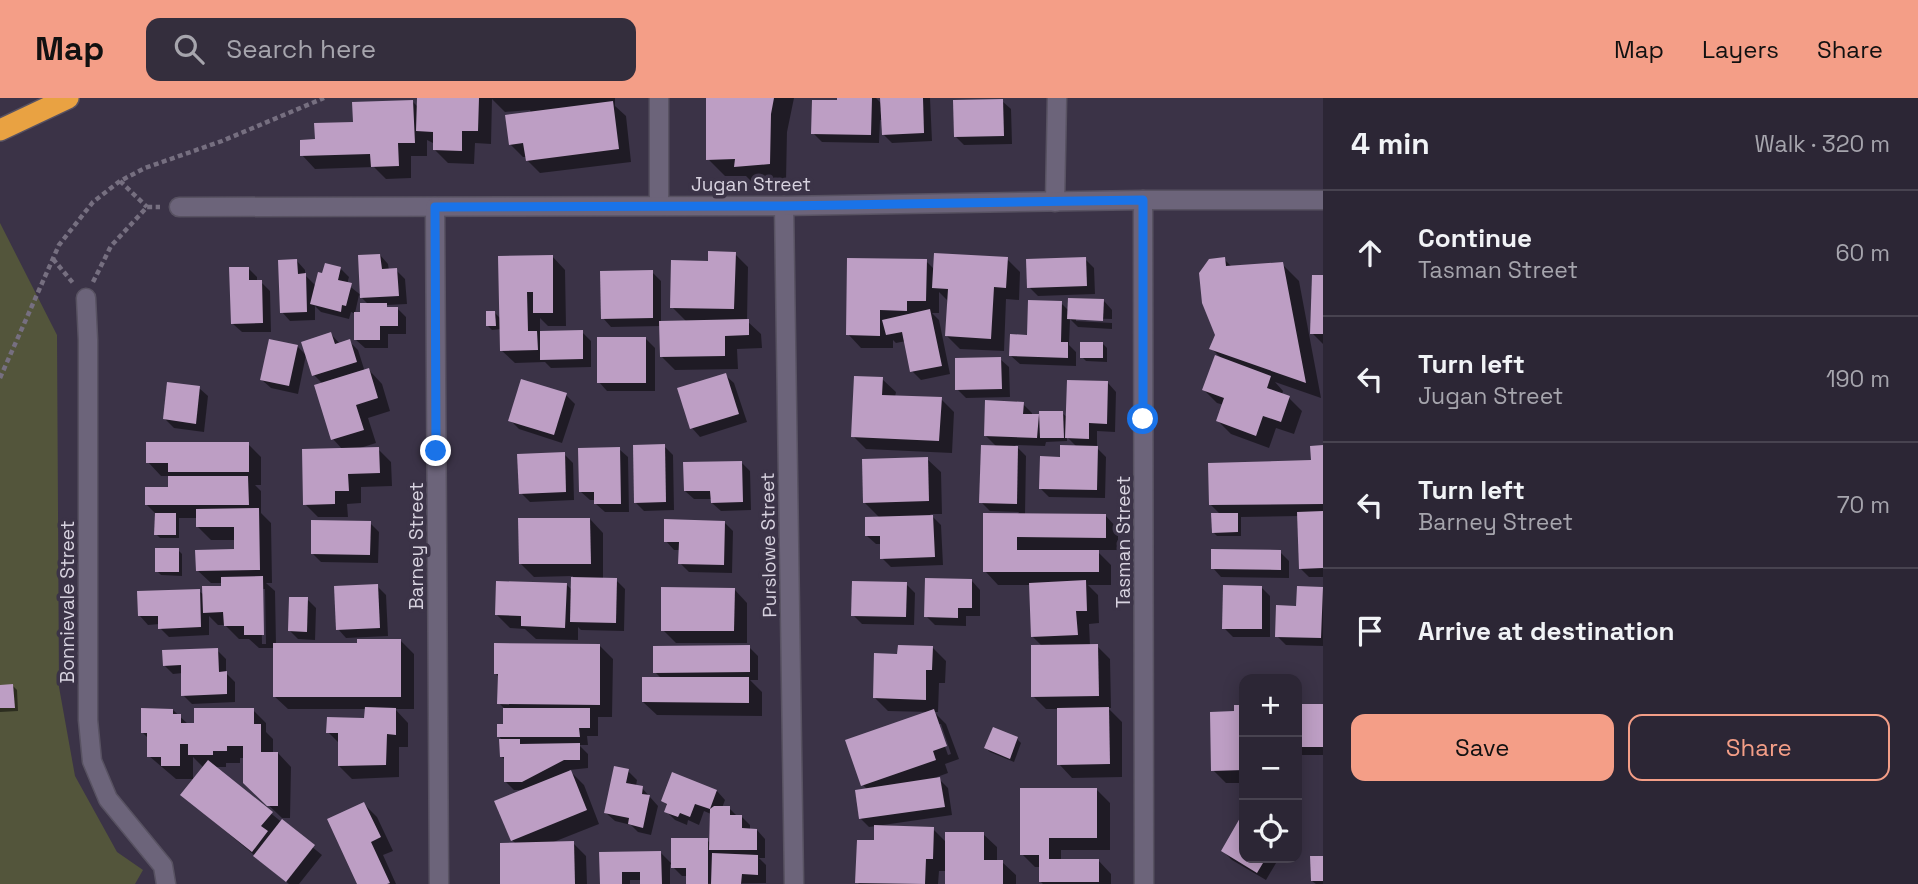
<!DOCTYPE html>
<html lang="en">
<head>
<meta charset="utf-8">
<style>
  body { margin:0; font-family:"Space Grotesk",sans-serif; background:#342e3d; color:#f1f3f6 }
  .controls { position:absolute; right:21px; bottom:21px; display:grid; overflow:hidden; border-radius:14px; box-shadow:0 4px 18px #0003 }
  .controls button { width:63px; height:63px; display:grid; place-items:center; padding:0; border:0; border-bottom:2px solid #484350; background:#2c2635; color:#f1f3f6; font:35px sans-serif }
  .stop { position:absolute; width:21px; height:21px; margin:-16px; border:5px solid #1a73e8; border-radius:50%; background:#fff }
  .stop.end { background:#1a73e8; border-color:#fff; box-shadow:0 2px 7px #0008 }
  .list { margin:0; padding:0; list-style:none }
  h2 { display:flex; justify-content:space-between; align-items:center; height:91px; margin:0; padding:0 28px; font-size:30px }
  h2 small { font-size:23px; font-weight:400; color:#a6a5ad }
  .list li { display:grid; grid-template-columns:46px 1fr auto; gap:21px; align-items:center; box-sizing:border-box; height:126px; padding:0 28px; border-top:2px solid #484350 }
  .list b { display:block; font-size:26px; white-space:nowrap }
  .list p { margin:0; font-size:23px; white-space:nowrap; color:#a6a5ad }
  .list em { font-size:23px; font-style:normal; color:#a6a5ad }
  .actions { display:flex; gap:14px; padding:21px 28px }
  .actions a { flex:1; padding:16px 0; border:2px solid #f49e87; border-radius:14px; text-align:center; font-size:24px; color:#f49e87 }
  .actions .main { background:#f49e87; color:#111 }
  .icon { flex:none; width:38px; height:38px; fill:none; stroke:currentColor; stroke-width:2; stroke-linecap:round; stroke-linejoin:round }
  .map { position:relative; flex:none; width:1323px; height:786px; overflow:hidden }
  header { display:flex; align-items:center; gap:42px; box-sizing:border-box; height:98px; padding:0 35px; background:#f49e87; color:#111 }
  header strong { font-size:33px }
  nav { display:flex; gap:38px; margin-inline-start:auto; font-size:24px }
  .search { width:490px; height:63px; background:#342e3d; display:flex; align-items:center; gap:18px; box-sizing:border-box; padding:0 24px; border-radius:14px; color:#a6a5ad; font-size:26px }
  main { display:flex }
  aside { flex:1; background:#2c2635 }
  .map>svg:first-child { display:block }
  .green { fill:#53553b }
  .shadow { fill:#0007; fill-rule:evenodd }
  .building { fill:#bd9ec4 }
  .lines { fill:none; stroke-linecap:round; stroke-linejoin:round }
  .minor-casing { stroke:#585262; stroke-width:21 }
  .motorway-casing { stroke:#585262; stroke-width:24 }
  .path { stroke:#766f80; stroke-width:4.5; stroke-dasharray:5 3.5; stroke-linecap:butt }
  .minor { stroke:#6c647a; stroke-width:18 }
  .motorway { stroke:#e9a242; stroke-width:21 }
  .route { stroke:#1a73e8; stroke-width:9 }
  .labels { text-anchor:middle; stroke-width:7; stroke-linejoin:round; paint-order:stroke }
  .street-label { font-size:19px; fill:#d7d2df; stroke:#3b3347 }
</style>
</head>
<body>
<header>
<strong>Map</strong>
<div class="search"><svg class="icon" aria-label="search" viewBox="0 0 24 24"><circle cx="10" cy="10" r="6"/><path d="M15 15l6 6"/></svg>Search here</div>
<nav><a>Map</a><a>Layers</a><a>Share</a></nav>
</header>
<main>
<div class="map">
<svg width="1323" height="786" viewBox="0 0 1323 786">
  <rect width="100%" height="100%" fill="#3b3347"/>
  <path class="green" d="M 0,125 L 57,237 L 59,589 L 75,678 L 117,754 L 143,772 L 135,786 L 0,786 Z"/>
  <g class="shadow">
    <path d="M 419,0 L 615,0 L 615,8 L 626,18 L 631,64 L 540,75 L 527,62 L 527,59 L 523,59 L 510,46 L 531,15 L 530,12 L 505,14 L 492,1 L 491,46 L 475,45 L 474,66 L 448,65 L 435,52 L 435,46 L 427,42 L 427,58 L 411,58 L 411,80 L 386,81 L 374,69 L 315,71 L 302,57 L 316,43 L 355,26 L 413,4 L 418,9 Z"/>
    <path d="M 708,0 L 794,0 L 787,34 L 786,83 L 753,85 L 746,78 L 725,78 L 708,61 Z"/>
    <path d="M 839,0 L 876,0 L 882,6 L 882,0 L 930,0 L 932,43 L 892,45 L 883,36 L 883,22 L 880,22 L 879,45 L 822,44 L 813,35 L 839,4 Z"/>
    <path d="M 1002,3 L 1011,11 L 1012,46 L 964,47 L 956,39 Z"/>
    <path d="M 735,156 L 748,169 L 747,223 L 761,236 L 762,250 L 737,251 L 738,271 L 675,272 L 662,259 L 661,228 L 611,229 L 603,220 L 652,174 L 661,183 L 661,224 L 687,224 L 672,209 L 710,165 Z"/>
    <path d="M 380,157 L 388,166 L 389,173 L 396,172 L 405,181 L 407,206 L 386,207 L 386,210 L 397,210 L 406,219 L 406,236 L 388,236 L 388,250 L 365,250 L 356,242 L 356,216 L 351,214 L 349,221 L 321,214 L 315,208 L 315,222 L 290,223 L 282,214 L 297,163 L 305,172 L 305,177 L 316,188 L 340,170 L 349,179 L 347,186 L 362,198 ZM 359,197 L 369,207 L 362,215 L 355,215 Z"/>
    <path d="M 552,158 L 565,172 L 566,228 L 548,228 L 540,220 L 540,234 L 582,234 L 591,243 L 591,269 L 551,270 L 545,264 L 515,265 L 501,252 L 501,231 L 492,232 L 488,228 L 494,214 L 501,221 Z"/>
    <path d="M 1007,161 L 1020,174 L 1019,202 L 1006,201 L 1004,253 L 960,251 L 947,238 L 947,202 L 939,194 L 939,215 L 932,215 L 939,222 L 950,276 L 921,282 L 912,273 L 906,243 L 896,245 L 893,242 L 893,250 L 861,250 L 848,236 L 926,163 L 935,172 Z"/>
    <path d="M 1085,161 L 1094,170 L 1095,196 L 1038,198 L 1029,189 Z"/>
    <path d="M 1224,161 L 1233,170 L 1282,166 L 1299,183 L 1321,300 L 1275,284 L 1283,293 L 1282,297 L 1289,300 L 1302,313 L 1294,336 L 1276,330 L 1269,350 L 1231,336 L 1218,323 L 1224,307 L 1217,305 L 1204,292 L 1223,262 L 1211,250 L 1217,237 Z"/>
    <path d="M 248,170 L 257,179 L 257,184 L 261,184 L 270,193 L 271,234 L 242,234 L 233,226 Z"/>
    <path d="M 1323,179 L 1323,246 L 1312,235 Z"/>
    <path d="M 1104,203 L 1112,212 L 1112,221 L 1076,220 L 1076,223 L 1112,225 L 1112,231 L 1078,229 L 1070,221 L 1069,247 L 1076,254 L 1076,268 L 1020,266 L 1011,258 L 1061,205 L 1069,213 Z"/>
    <path d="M 331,236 L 340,246 L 349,243 L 358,252 L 365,274 L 369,272 L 382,286 L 390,313 L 368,320 L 376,345 L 360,350 L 378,351 L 391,364 L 392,388 L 361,389 L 361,405 L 347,406 L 348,419 L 318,419 L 305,406 L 343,352 L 333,341 L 323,286 L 314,277 Z"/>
    <path d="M 646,241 L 655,250 L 655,293 L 607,293 L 599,284 Z"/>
    <path d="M 1103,246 L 1107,250 L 1107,264 L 1086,263 L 1082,259 Z"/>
    <path d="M 297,248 L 306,257 L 298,296 L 271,290 L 262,282 Z"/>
    <path d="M 1000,261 L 1009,269 L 1010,299 L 966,300 L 957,291 Z"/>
    <path d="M 725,277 L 734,285 L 747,324 L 700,339 L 692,330 Z"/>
    <path d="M 882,281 L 896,294 L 895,299 L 941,301 L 954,314 L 952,355 L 866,351 L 853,338 Z"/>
    <path d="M 1108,285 L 1116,294 L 1115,334 L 1097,333 L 1097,350 L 1106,359 L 1105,400 L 1049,399 L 1040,390 L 1062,361 L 1077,349 L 1067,339 L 1067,343 L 1046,344 L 1045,348 L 1015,347 L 1026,358 L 1025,417 L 1105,417 L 1118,431 L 1118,452 L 1096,452 L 1111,467 L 1111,487 L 1088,487 L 1098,497 L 1099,525 L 1089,526 L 1090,548 L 1097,548 L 1110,561 L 1111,610 L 1108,610 L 1122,624 L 1122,679 L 1072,680 L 1059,666 L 1058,611 L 1046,611 L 1033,598 L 1043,549 L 1033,539 L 1031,487 L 998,487 L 985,473 L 1019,414 L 990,413 L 981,404 L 997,349 L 985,337 L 1023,306 L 1032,315 L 1032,318 L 1038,318 L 1041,321 L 1062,315 L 1068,320 Z"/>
    <path d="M 199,290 L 208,298 L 204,334 L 174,330 L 165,321 Z"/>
    <path d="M 566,297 L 575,306 L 562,345 L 519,331 L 510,322 Z"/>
    <path d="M 248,346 L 261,359 L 261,387 L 255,387 L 261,393 L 261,415 L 271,425 L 272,485 L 266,485 L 275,493 L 276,547 L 358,547 L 401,543 L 414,556 L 414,611 L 395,611 L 408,625 L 408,649 L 399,649 L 399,679 L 352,681 L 339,668 L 340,646 L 328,634 L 366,622 L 366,611 L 288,611 L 274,598 L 274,550 L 259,550 L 249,541 L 239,541 L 225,527 L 218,527 L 209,518 L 209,537 L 169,539 L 160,530 L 160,526 L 148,527 L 140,518 L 199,493 L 205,498 L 222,489 L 222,485 L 211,485 L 197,472 L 236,453 L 235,442 L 211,442 L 198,429 L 198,420 L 179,420 L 179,440 L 160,440 L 156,436 L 157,417 L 147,407 L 170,391 L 170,378 L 161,378 L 148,364 ZM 261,491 L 265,491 L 266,546 L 262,546 Z"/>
    <path d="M 664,348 L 673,357 L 674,412 L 644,413 L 635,404 Z"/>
    <path d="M 1323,349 L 1323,479 L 1309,479 L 1300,470 L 1299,418 L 1241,419 L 1241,438 L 1217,438 L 1213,434 L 1221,417 L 1210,406 L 1313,364 Z"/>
    <path d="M 619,351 L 628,359 L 629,414 L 605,414 L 596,406 L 596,402 L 590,402 L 581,394 Z"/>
    <path d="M 564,356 L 573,365 L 574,402 L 530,404 L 521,395 Z"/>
    <path d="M 927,361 L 941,374 L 942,416 L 930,416 L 941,427 L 943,467 L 891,469 L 882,460 L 882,446 L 876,446 L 867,438 L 880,420 L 865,405 Z"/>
    <path d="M 741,364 L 750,373 L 751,412 L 721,413 L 712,405 L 712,401 L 694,401 L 685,393 Z"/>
    <path d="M 590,421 L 603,435 L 603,482 L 616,482 L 625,491 L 624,533 L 581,532 L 578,529 L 578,542 L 536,541 L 525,531 L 510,530 L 497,517 L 566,486 L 573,493 L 573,478 L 534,479 L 520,465 Z"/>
    <path d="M 724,424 L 733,433 L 732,475 L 689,474 L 680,465 L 680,452 L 674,452 L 666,443 Z"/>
    <path d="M 370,425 L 379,434 L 378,465 L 321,464 L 312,455 Z"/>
    <path d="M 178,452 L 182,456 L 182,478 L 161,477 L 157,473 Z"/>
    <path d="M 1280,454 L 1289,463 L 1289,480 L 1221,479 L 1213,470 Z"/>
    <path d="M 972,483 L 980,492 L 980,518 L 966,518 L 966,528 L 935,527 L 926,518 Z"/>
    <path d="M 906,486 L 915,495 L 914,527 L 862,526 L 853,517 Z"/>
    <path d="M 377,488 L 386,497 L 388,538 L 346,540 L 338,531 Z"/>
    <path d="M 1262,490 L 1270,498 L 1270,539 L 1233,539 L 1224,530 Z"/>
    <path d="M 1298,490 L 1323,491 L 1323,548 L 1286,547 L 1277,538 L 1298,510 Z"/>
    <path d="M 734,491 L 747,505 L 747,545 L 676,545 L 663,532 Z"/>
    <path d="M 307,501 L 316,510 L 315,542 L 298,541 L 289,532 Z"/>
    <path d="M 599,547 L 613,561 L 612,619 L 598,619 L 598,638 L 587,638 L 588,647 L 579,647 L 588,656 L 588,670 L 569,672 L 584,687 L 599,726 L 551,745 L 573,745 L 586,758 L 587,786 L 502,786 L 516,746 L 512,742 L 525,692 L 514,692 L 505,683 L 505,662 L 501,658 L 501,641 L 499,638 L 505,628 L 505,611 L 499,605 L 499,579 L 496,576 Z"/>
    <path d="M 749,549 L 758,558 L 758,582 L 750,582 L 762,594 L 762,618 L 657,617 L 643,604 L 662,581 L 655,574 Z"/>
    <path d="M 933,550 L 946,563 L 945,585 L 939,585 L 938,614 L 934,614 L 946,626 L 959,661 L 945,666 L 948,675 L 937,679 L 948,690 L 952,717 L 883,727 L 933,731 L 947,745 L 983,736 L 997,749 L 997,764 L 1002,764 L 1016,777 L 1016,786 L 947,786 L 947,773 L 939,773 L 938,786 L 859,786 L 857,784 L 876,744 L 876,728 L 869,729 L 861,721 L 868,692 L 863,687 L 930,614 L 888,613 L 875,600 L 899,558 ZM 937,626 L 941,626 L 951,656 L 948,657 Z"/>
    <path d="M 217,552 L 226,561 L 226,575 L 235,584 L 235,604 L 192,606 L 183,597 L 183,575 L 173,576 L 164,567 Z"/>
    <path d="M 13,588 L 17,592 L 18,613 L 0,614 L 0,589 Z"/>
    <rect x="1297" y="607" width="26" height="50"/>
    <path d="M 1244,608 L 1244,685 L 1226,685 L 1213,672 L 1235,615 L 1235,609 Z"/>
    <path d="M 173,612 L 189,627 L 253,612 L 266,625 L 266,634 L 273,641 L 273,655 L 278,655 L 291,669 L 290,720 L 282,720 L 259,698 L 245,660 L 240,660 L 240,665 L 226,665 L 226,669 L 214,669 L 322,757 L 299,786 L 289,786 L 182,697 L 204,670 L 193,659 L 193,681 L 176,681 L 149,658 L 149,641 L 143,635 Z"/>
    <path d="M 1017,641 L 1021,645 L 1014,664 L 990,654 L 986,650 Z"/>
    <path d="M 628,673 L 637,682 L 636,688 L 642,690 L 658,708 L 651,737 L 638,734 L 631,727 L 615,723 L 606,715 Z"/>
    <path d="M 1097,692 L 1110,705 L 1110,752 L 1061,752 L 1061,762 L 1098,762 L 1111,776 L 1111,786 L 1043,786 L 1040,783 L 1040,769 L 1035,769 L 1022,756 Z"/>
    <path d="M 717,693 L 725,702 L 722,710 L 729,710 L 737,718 L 741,718 L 750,727 L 750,732 L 757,732 L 765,741 L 765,760 L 759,760 L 766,767 L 766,785 L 688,786 L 688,778 L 682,778 L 670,766 L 670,786 L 642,786 L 642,782 L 630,782 L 630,786 L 601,786 L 601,756 L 661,755 L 673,767 L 707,742 L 711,746 L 711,716 L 704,713 L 699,727 L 688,722 L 687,727 L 675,722 L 666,713 L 668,708 L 663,703 Z"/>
    <path d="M 364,706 L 377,719 L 393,753 L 383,757 L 396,786 L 359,786 Z"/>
    <path d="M 1244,718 L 1244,760 L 1279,760 L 1266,782 L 1232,762 L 1223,753 Z"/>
    <path d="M 1323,760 L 1323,786 L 1316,786 L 1312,783 Z"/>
  </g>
  <g class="building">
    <path d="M 417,0 L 479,0 L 478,33 L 462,33 L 462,53 L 433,52 L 433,34 L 416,33 Z"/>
    <path d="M 706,0 L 774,0 L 771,16 L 770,66 L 734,69 L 735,61 L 706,62 Z"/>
    <path d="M 837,0 L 872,0 L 871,37 L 811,36 L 812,2 L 837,2 Z"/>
    <path d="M 880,0 L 923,0 L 924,35 L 882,37 Z"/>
    <path d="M 1003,1 L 1004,38 L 954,39 L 953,2 Z"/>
    <path d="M 413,2 L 415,45 L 398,45 L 399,68 L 371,69 L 370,56 L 300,58 L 300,42 L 315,41 L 314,25 L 353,24 L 352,4 Z"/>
    <path d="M 613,3 L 619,51 L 526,63 L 523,45 L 509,47 L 505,17 Z"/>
    <path d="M 708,153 L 736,154 L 734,211 L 670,210 L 671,162 L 708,163 Z"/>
    <path d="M 934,155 L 1008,159 L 1006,190 L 994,189 L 991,241 L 945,238 L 948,191 L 932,190 Z"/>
    <path d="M 380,156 L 382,171 L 397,170 L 399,198 L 360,200 L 358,157 Z"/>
    <path d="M 553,157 L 553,215 L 533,215 L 533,194 L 527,194 L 528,233 L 537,233 L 538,252 L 500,253 L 498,158 Z"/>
    <path d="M 1086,159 L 1087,188 L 1027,190 L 1026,161 Z"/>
    <path d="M 1225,159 L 1226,168 L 1283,164 L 1306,285 L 1209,251 L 1215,237 L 1202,205 L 1199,175 L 1209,161 Z"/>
    <path d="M 847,160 L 927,161 L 926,203 L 907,203 L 907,213 L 880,212 L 880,238 L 846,237 Z"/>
    <path d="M 297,161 L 298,176 L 306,175 L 307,214 L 280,215 L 278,162 Z"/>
    <path d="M 325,165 L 341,169 L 338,182 L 352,185 L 346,208 L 342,207 L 341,214 L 310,206 L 318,174 L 322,175 Z"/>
    <path d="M 229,169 L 249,169 L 249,182 L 262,182 L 263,225 L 231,226 Z"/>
    <path d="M 653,172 L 653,220 L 601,221 L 600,173 Z"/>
    <path d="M 1312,177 L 1323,177 L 1323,236 L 1310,236 Z"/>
    <path d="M 1068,200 L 1104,201 L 1103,223 L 1067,221 Z"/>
    <path d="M 1028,202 L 1062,203 L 1061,244 L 1068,244 L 1068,260 L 1009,258 L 1010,236 L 1027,237 Z"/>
    <path d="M 360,205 L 387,205 L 387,209 L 398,209 L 398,228 L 380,228 L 380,242 L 354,242 L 354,214 L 360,214 Z"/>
    <path d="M 930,211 L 942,268 L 910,274 L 902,234 L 886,237 L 882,222 Z"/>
    <path d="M 486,213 L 495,213 L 496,228 L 486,228 Z"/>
    <path d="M 749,221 L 749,237 L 725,238 L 725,258 L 660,259 L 659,223 Z"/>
    <path d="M 583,232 L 583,261 L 540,262 L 540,233 Z"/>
    <path d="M 331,234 L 335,246 L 350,241 L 357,264 L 312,278 L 301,244 Z"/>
    <rect x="597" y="239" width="49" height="46"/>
    <path d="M 269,241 L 298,247 L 289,288 L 260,282 Z"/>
    <rect x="1080" y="244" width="23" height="16"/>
    <path d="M 1215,257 L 1271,278 L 1267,290 L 1290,298 L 1281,324 L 1263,318 L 1256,338 L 1216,323 L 1224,300 L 1202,292 Z"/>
    <path d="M 1001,259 L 1002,291 L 955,292 L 955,260 Z"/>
    <path d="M 369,270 L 378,300 L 356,307 L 364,332 L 331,342 L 314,287 Z"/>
    <path d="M 726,275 L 739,316 L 690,331 L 677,290 Z"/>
    <path d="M 854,278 L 883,279 L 882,297 L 942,299 L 939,343 L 851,339 Z"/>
    <path d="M 521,281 L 567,295 L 554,337 L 508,323 Z"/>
    <path d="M 1067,282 L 1108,283 L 1107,326 L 1089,325 L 1089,341 L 1065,340 Z"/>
    <path d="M 167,284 L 200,288 L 196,326 L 163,321 Z"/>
    <path d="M 985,302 L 1024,304 L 1023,316 L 1039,316 L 1037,340 L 984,338 Z"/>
    <path d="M 1039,313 L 1063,313 L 1064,340 L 1040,340 Z"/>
    <path d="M 146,344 L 249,344 L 249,374 L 168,374 L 168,365 L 146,365 Z"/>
    <path d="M 665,346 L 666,404 L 634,405 L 633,347 Z"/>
    <path d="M 981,347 L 1018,348 L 1017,406 L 979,405 Z"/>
    <path d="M 1060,347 L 1098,348 L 1097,392 L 1039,391 L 1040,358 L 1060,359 Z"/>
    <path d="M 1323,347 L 1323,406 L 1209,407 L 1208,365 L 1311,362 L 1310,348 Z"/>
    <path d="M 379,349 L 380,375 L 348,376 L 349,393 L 335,393 L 335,406 L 303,407 L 302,351 Z"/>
    <path d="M 620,349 L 621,406 L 594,406 L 594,394 L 579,394 L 578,350 Z"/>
    <path d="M 565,354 L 566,394 L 519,396 L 517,356 Z"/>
    <path d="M 928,359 L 929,403 L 863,405 L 862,361 Z"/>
    <path d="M 742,363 L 743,404 L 711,405 L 710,393 L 684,393 L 683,364 Z"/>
    <path d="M 168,378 L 248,378 L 249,407 L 145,407 L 145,389 L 168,389 Z"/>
    <path d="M 259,410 L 260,472 L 196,473 L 195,452 L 234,451 L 234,429 L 196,429 L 196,411 Z"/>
    <path d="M 1323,413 L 1323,470 L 1299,471 L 1297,414 Z"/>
    <path d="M 155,415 L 176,415 L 176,437 L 154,437 Z"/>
    <path d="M 983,415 L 1106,416 L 1106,440 L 1017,439 L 1017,452 L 1099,452 L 1099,474 L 983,474 Z"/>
    <path d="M 1211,415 L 1238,415 L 1238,434 L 1212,435 Z"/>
    <path d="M 933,417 L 935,459 L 880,461 L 880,438 L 865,438 L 865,419 Z"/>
    <path d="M 518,420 L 590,420 L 591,466 L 519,466 Z"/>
    <path d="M 664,421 L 725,423 L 724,467 L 678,466 L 679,444 L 664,444 Z"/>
    <path d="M 311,422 L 371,423 L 370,457 L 311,456 Z"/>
    <rect x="155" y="450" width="24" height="24"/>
    <path d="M 1211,451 L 1281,452 L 1281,472 L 1211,471 Z"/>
    <path d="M 263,478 L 264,537 L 244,537 L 244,528 L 224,528 L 223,514 L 203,515 L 202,488 L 221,488 L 221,479 Z"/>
    <path d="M 571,479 L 617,480 L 616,525 L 570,524 Z"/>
    <path d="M 925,480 L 972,481 L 972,510 L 958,510 L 958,520 L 924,519 Z"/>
    <path d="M 1086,482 L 1087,513 L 1076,513 L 1078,537 L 1031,539 L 1029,485 Z"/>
    <path d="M 496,483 L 567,485 L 565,530 L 521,528 L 521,518 L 495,517 Z"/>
    <path d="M 852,483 L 907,484 L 906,519 L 851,518 Z"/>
    <path d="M 378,486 L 380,530 L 336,532 L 334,488 Z"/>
    <path d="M 1223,487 L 1262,488 L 1262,531 L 1222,531 Z"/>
    <path d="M 1297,488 L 1323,489 L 1321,540 L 1275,539 L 1276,507 L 1296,508 Z"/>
    <path d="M 661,489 L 735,490 L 734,533 L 661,533 Z"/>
    <path d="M 200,491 L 201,529 L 158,531 L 158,518 L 138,518 L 137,493 Z"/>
    <path d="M 289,499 L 308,499 L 307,534 L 288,533 Z"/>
    <path d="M 357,541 L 401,541 L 401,599 L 273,599 L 273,545 L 357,545 Z"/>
    <path d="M 494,545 L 600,546 L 600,607 L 497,606 L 498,576 L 494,576 Z"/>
    <path d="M 1098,546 L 1099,598 L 1031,599 L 1031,547 Z"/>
    <path d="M 750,547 L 750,574 L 653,575 L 653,548 Z"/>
    <path d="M 898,547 L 933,548 L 932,572 L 926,572 L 926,602 L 873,600 L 874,555 L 897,556 Z"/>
    <path d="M 218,550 L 219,574 L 227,573 L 227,596 L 181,598 L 181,567 L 163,568 L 162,552 Z"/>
    <path d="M 642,579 L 749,579 L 749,605 L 642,604 Z"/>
    <path d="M 13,586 L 15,610 L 0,610 L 0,587 Z"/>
    <rect x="1297" y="606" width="26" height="43"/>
    <path d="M 1234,607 L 1244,607 L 1244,672 L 1211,673 L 1210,614 L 1234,613 Z"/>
    <path d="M 365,609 L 396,610 L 396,637 L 387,636 L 386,667 L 338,668 L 338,635 L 326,635 L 327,619 L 364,620 Z"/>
    <path d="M 1109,609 L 1110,666 L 1057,667 L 1057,610 Z"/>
    <path d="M 141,610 L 173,611 L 173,616 L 181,616 L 181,625 L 194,625 L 194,610 L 254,610 L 254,626 L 261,626 L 261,654 L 278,654 L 278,708 L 267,708 L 243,685 L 243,648 L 227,648 L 227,653 L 213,653 L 213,657 L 188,657 L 188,646 L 180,646 L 180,668 L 161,668 L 161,659 L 147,659 L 147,635 L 141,635 Z"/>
    <path d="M 503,610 L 590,610 L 590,630 L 579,630 L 580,639 L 497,639 L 497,626 L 503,626 Z"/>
    <path d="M 934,611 L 947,648 L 933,653 L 936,662 L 861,688 L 845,642 Z"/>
    <path d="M 993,629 L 1018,639 L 1010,661 L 984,650 Z"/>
    <path d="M 499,641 L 520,641 L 520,646 L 580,645 L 580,662 L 564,662 L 522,684 L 504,684 L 504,659 L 500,659 Z"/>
    <path d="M 208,662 L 273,714 L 261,728 L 268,733 L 252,754 L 180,697 Z"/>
    <path d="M 614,668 L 629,671 L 626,685 L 643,688 L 642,696 L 650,697 L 643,730 L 628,726 L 629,720 L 604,715 Z"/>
    <path d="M 571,672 L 587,712 L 511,743 L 494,703 Z"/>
    <path d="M 672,674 L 717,692 L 710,711 L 714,708 L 730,708 L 730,717 L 742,717 L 742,730 L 757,731 L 757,752 L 709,752 L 710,711 L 695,706 L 690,719 L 680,715 L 678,719 L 664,714 L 667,706 L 661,703 Z"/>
    <path d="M 940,679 L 945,709 L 859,721 L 855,692 Z"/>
    <path d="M 1020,690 L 1097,690 L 1097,740 L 1049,740 L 1049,761 L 1099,761 L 1099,784 L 1039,784 L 1039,757 L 1020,757 Z"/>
    <path d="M 364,704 L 381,739 L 371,744 L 390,785 L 387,786 L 357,786 L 327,721 Z"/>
    <path d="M 1244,713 L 1244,760 L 1266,760 L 1257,775 L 1221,753 Z"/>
    <path d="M 282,721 L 315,747 L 286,784 L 253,758 Z"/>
    <path d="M 874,727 L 934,729 L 933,761 L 926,761 L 925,786 L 855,785 L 857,742 L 874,742 Z"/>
    <path d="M 945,734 L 984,734 L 984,762 L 1003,762 L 1003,786 L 945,786 Z"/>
    <path d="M 671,740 L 708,740 L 708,786 L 686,786 L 686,770 L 671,770 Z"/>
    <path d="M 574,743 L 575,786 L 500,786 L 500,745 Z"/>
    <path d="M 661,753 L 662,786 L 640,786 L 640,774 L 622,774 L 622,786 L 600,786 L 599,754 Z"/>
    <path d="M 712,755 L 758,757 L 758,777 L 742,776 L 741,786 L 711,786 Z"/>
    <path d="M 1310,758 L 1323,758 L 1323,783 L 1311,783 Z"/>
  </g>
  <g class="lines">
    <defs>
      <g id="minor">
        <path d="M 1143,102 L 1144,786"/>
        <path d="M 1055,104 L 1057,0"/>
        <path d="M 659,107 L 659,0"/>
        <path d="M 784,108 L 794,786"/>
        <path d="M 179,109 L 784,108 L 1143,102 L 1323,102"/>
        <path d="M 435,109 L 439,786"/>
        <path d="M 86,200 L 88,242 L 88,622 L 92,663 L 108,701 L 163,768 L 166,786"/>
      </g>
      <path id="motorway" d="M 0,32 L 68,0"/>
    </defs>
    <use href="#minor" class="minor-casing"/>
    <use href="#motorway" class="motorway-casing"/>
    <g class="path">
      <path d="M 120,83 L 147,109"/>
      <path d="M 53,161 L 73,185"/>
      <path d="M 93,184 L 111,148 L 147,109 L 160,109"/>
      <path d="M 0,280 L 59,147 L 93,104 L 120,83 L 145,70 L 222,43 L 324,0"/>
    </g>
    <use href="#minor" class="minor"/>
    <use href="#motorway" class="motorway"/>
  </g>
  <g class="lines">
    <path class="route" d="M 436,353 L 435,109 L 784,108 L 1143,102 L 1143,321"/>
  </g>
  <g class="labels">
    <g class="street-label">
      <text x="751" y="93">Jugan Street</text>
      <text transform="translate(1123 444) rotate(-90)" y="7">Tasman Street</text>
      <text transform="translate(768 447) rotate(-91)" y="7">Purslowe Street</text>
      <text transform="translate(416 448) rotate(-90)" y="7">Barney Street</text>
      <text transform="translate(67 504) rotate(-90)" y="7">Bonnievale Street</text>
    </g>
  </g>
</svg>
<div class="controls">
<button>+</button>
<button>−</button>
<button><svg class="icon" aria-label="locate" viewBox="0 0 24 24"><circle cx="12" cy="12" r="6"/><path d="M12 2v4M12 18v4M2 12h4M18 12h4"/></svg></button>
</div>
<div class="stop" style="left:1143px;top:321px"></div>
<div class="stop end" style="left:436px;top:353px"></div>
</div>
<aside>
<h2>4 min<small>Walk · 320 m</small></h2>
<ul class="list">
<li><svg class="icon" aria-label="ahead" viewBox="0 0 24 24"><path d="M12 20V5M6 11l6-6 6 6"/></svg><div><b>Continue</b><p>Tasman Street</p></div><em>60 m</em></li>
<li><svg class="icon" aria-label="left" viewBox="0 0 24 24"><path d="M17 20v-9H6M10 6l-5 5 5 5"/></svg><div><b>Turn left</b><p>Jugan Street</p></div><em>190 m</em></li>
<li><svg class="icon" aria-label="left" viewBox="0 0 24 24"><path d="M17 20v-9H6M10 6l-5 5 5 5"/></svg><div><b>Turn left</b><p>Barney Street</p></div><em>70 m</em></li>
<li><svg class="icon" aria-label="arrive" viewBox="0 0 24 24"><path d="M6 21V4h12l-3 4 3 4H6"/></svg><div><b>Arrive at destination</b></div></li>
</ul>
<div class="actions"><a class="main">Save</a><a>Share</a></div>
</aside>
</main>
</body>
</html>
